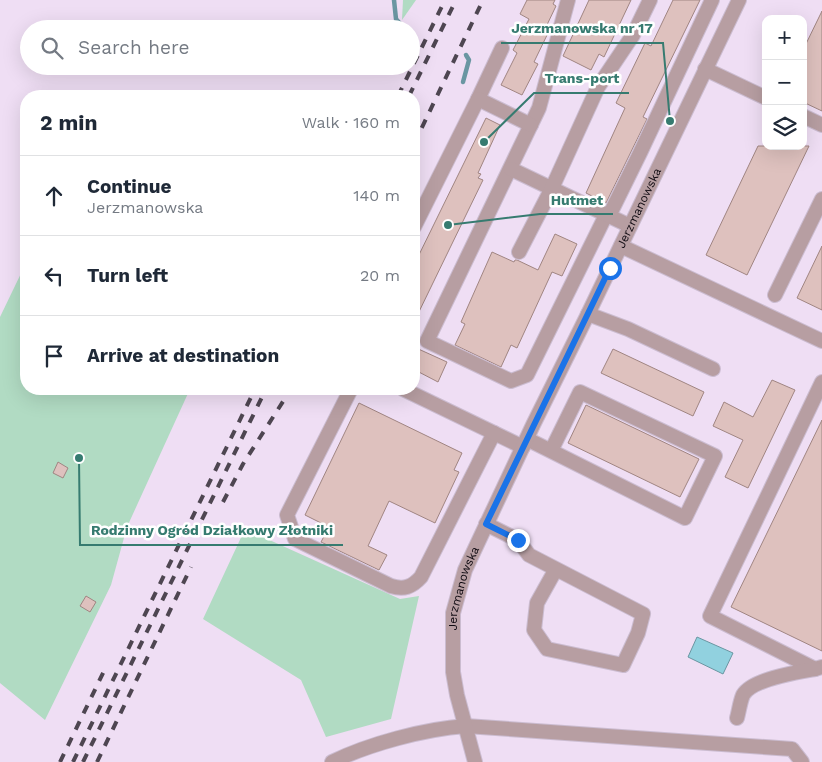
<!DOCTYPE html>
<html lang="en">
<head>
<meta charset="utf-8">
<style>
  body { margin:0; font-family:"Work Sans",sans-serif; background:#f6f6f7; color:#1f2937 }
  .controls { position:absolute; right:15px; top:15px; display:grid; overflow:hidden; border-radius:10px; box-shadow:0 5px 20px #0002 }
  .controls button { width:45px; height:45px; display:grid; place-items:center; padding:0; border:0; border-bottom:1px solid #e0e1e3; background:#fff; color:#1f2937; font:25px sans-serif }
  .stop { position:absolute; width:15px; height:15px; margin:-11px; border:4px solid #1a73e8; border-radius:50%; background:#fff }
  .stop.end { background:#1a73e8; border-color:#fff; box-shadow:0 1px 5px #0008 }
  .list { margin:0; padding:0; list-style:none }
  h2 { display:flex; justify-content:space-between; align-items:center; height:65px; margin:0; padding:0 20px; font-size:21px }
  h2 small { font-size:16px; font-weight:400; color:#747a83 }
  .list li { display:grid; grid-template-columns:32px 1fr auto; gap:15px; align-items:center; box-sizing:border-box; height:80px; padding:0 20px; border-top:1px solid #e0e1e3 }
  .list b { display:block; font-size:19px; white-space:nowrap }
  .list p { margin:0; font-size:16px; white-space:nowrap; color:#747a83 }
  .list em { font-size:16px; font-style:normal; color:#747a83 }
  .icon { flex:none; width:28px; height:28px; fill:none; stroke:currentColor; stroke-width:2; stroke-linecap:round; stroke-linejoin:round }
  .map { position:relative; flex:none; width:822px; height:762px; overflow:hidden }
  .search { position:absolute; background:#fff; box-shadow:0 5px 20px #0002; left:20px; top:20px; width:400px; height:55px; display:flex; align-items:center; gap:12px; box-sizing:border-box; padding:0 18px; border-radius:28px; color:#747a83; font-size:19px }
  .panel { position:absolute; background:#fff; box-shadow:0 5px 20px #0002; left:20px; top:90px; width:400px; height:305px; border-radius:20px }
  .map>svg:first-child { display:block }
  .green { fill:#b1dbc3 }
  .water { fill:#91d1df; stroke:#6a96a2 }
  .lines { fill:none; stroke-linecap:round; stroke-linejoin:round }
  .stream { stroke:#6a96a2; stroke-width:4.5 }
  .building { fill:#dec1be; stroke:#a08582 }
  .minor-casing { stroke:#cbbcd0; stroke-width:16 }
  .minor { stroke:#b79ea2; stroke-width:14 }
  .rail { stroke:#4e4651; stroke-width:4; stroke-dasharray:9 9; stroke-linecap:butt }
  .route { stroke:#1a73e8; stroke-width:6 }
  .labels { text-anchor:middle; stroke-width:5; stroke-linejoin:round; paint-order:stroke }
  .street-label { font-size:12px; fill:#100b12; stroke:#fff }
  .leader { fill:none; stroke:#367b70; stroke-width:2 }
  .callout-dot { fill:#367b70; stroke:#fff; stroke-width:2 }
  .callout-label { font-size:14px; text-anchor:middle; font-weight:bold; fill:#367b70; stroke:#fff; stroke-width:5; stroke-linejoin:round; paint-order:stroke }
</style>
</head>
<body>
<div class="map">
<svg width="822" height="762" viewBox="0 0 822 762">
  <rect width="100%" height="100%" fill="#efdef4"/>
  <g class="green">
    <path d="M 403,0 L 416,0 L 402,20 Z"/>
    <path d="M 26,263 L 26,389 L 190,389 L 127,527 L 111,585 L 45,720 L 0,683 L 0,317 Z"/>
    <path d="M 245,529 L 400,599 L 419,596 L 391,719 L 326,737 L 301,680 L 203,619 Z"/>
  </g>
  <path class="water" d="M 697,637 L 733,653 L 723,674 L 688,657 Z"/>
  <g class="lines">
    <g class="stream">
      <path d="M 394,0 L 396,19 L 402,26"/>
      <path d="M 463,82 L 469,60 L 466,55"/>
    </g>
  </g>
  <g class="building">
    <path d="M 527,0 L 555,0 L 553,4 L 556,6 L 545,29 L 549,31 L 534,62 L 538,64 L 522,95 L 501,85 L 517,53 L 513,50 L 529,19 L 520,14 Z"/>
    <path d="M 589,0 L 631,0 L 604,57 L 599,54 L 591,70 L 563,56 Z"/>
    <path d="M 673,0 L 700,0 L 643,117 L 647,119 L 606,203 L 586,193 L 625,108 L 616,103 L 645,43 L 651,46 Z"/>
    <path d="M 822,11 L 822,111 L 803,102 L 803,50 Z"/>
    <path d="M 486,118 L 500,125 L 478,173 L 481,174 L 478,178 L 483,180 L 414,322 L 414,265 Z"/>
    <path d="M 758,146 L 809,146 L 747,275 L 706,255 Z"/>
    <path d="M 555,234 L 577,244 L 562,276 L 552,272 L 517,348 L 511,345 L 501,367 L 455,345 L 465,324 L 461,322 L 492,252 L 514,262 L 515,260 L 517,260 L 538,270 Z"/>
    <path d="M 822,246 L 822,310 L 797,298 Z"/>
    <path d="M 414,347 L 447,362 L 438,382 L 415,370 L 419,363 L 414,361 Z"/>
    <path d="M 613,349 L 704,392 L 693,416 L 601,373 Z"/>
    <path d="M 772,380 L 795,390 L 748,488 L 725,477 L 743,440 L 713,426 L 724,402 L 753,417 Z"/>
    <path d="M 359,403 L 462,453 L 454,470 L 459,472 L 435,523 L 389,501 L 368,546 L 387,555 L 379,570 L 321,542 L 329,527 L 305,515 Z"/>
    <path d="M 586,405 L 699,459 L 680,497 L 568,443 Z"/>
    <path d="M 822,420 L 822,651 L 731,607 Z"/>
    <path d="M 58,462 L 68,468 L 63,478 L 53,473 Z"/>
    <path d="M 86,596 L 96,602 L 90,612 L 80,606 Z"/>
  </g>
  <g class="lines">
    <defs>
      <g id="minor">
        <path d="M 568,0 L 539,108 L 427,341 L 511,381 L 527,375 L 606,215"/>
        <path d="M 705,69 L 766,98"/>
        <path d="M 478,99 L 502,48"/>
        <path d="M 803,116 L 822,125"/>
        <path d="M 511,169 L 630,226"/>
        <path d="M 609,216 L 640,153 L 712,0"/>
        <path d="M 414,227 L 478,99 L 531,125"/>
        <path d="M 621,246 L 822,341"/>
        <path d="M 519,252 L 552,188 L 598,87 L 633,35 L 650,0"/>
        <path d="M 775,295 L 822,199"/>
        <path d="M 588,314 L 628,329 L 713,369"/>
        <path d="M 822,382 L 710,616 L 815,669 L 822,667"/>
        <path d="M 351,389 L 287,515 L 295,539 L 391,586 C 404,590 412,587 421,577 L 494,433"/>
        <path d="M 403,389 L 523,447"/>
        <path d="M 527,439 L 685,518 L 715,456 L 580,392 L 551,451"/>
        <path d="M 486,524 L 518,540 L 529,555 L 643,614 L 638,633 L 623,665 L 547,649 L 534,630 L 537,603 L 556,569"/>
        <path d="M 737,718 C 739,711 740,702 743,695 C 752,679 798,672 815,669"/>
        <path d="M 332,762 C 369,744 424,729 466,726 L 792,749 L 802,762"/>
        <path id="s1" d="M 475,762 L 457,695 L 453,672 L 453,613 L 465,570 L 533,425 L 588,314 L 739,0"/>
      </g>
    </defs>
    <use href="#minor" class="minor-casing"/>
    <use href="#minor" class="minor"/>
    <g class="rail">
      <path d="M 398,96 L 445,0"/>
      <path d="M 409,96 L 456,0"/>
      <path d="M 414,144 L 483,0"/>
      <path d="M 223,502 L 243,464 L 291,389"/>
      <path d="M 60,762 L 105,669"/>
      <path d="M 73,762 L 255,389"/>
      <path d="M 83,762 L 266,389"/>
      <path d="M 97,762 L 191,567"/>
    </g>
  </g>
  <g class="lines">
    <path class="route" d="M 518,540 L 486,524 L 610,268"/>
  </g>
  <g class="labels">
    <g class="street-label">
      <text dy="4" stroke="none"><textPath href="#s1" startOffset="598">Jerzmanowska</textPath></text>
      <text dy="4" stroke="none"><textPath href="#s1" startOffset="178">Jerzmanowska</textPath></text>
    </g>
  </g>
  <path class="leader" d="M670 121L663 43H501M484 142L534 93H629M448 225L540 214H613M79 458L80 545H343"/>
  <g class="callout-dot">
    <circle cx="670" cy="121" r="5"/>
    <circle cx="484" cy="142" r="5"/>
    <circle cx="448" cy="225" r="5"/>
    <circle cx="79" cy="458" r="5"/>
  </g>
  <g class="callout-label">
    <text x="582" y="33">Jerzmanowska nr 17</text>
    <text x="582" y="83">Trans-port</text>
    <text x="577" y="205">Hutmet</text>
    <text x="212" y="535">Rodzinny Ogród Działkowy Złotniki</text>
  </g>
</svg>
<div class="controls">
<button>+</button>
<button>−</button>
<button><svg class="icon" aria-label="layers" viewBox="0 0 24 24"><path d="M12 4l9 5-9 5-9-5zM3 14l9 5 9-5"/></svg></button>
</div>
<div class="stop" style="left:610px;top:268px"></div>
<div class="stop end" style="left:518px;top:540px"></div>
<div class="search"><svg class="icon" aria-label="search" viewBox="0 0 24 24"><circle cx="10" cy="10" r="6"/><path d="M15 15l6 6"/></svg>Search here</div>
<section class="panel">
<h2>2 min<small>Walk · 160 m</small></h2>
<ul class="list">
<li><svg class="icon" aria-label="ahead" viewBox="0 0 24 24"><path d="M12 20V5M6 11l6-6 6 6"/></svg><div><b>Continue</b><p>Jerzmanowska</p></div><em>140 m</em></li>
<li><svg class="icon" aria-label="left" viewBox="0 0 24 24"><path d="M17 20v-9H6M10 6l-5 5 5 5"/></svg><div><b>Turn left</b></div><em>20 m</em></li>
<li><svg class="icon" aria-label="arrive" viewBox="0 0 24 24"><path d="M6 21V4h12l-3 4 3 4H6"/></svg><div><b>Arrive at destination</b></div></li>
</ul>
</section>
</div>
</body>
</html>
